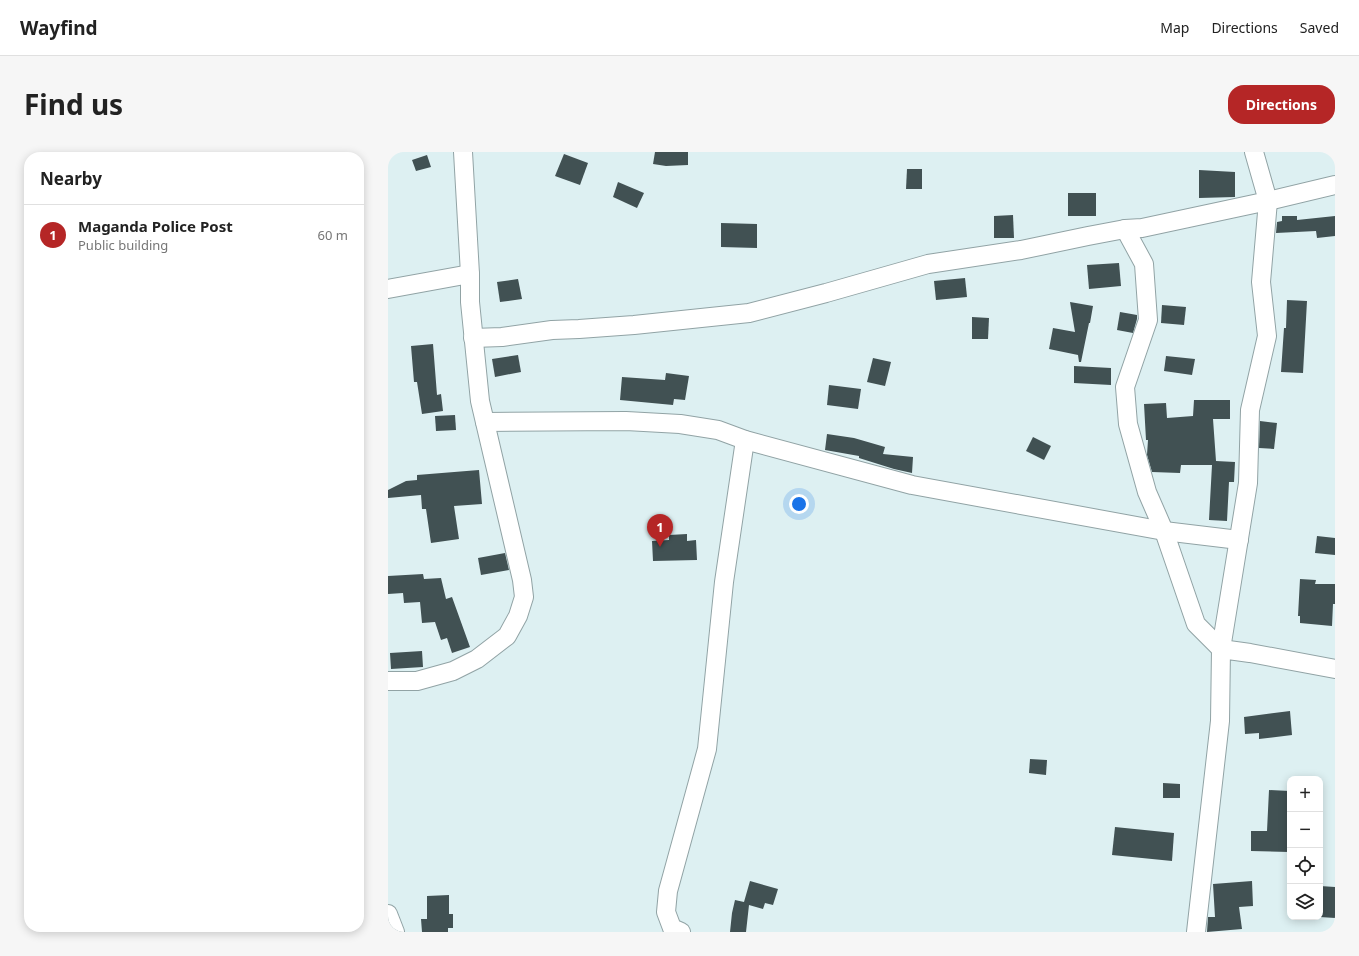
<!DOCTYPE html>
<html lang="en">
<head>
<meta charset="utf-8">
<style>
  body { margin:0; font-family:"Noto Sans",sans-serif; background:#f6f6f6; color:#222 }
  .controls { position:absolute; right:12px; bottom:12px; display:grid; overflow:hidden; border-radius:8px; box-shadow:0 2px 10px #0003 }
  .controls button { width:36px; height:36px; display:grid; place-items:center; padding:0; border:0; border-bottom:1px solid #e0e0e0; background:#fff; color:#222; font:20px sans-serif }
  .you { position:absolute; left:411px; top:352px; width:14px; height:14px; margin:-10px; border:3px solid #fff; border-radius:50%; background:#1a73e8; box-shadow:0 0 0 6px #1a73e833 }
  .badge { display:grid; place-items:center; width:26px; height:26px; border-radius:50%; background:#b52626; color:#fff; font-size:13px; font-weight:700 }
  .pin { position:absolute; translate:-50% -33px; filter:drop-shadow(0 1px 2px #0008) }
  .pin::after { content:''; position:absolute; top:21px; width:14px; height:12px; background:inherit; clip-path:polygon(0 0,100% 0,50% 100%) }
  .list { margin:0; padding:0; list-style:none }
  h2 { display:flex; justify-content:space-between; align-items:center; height:52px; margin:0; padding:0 16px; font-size:17px }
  h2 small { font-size:13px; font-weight:400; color:#767676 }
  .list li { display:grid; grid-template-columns:26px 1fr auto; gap:12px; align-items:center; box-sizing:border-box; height:60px; padding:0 16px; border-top:1px solid #e0e0e0 }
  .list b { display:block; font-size:15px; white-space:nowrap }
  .list p { margin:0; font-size:13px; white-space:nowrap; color:#767676 }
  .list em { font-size:13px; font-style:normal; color:#767676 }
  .icon { flex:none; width:22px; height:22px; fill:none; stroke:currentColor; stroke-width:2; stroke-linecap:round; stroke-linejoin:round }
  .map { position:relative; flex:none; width:947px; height:780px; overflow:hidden; border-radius:16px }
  header { display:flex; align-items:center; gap:24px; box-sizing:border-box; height:56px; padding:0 20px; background:#fff; border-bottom:1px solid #e0e0e0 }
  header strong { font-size:19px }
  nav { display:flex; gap:22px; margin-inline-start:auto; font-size:14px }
  .intro { display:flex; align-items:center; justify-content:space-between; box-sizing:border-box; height:96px; padding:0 24px }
  h1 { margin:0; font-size:28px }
  .button { padding:10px 18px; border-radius:16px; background:#b52626; color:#fff; font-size:14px; font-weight:700 }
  main { display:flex; gap:24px; padding:0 24px }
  aside { flex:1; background:#fff; border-radius:16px; box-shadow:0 2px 10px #0003 }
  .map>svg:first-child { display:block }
  .building { fill:#415153 }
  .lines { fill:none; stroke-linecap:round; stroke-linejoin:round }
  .minor-casing { stroke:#91a3a5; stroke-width:20 }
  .minor { stroke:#fff; stroke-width:18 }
</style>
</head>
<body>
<header>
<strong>Wayfind</strong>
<nav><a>Map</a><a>Directions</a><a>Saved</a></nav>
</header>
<div class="intro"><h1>Find us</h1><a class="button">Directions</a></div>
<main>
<aside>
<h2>Nearby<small></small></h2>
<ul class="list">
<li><span class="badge">1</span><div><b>Maganda Police Post</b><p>Public building</p></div><em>60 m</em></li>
</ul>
</aside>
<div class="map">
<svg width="947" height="780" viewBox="0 0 947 780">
  <rect width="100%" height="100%" fill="#ddf0f2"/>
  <g class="building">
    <path d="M 267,0 L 300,0 L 300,13 L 278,14 L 265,12 Z"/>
    <path d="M 176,2 L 200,11 L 192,33 L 167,24 Z"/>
    <path d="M 39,3 L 43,15 L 28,19 L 24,8 Z"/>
    <path d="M 519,17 L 534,17 L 534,37 L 518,37 Z"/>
    <path d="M 811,18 L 847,20 L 847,45 L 811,46 Z"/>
    <path d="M 230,30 L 256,41 L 249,56 L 225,45 Z"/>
    <rect x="680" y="41" width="28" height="23"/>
    <path d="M 625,63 L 626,86 L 606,86 L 606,64 Z"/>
    <path d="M 894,64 L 909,64 L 909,68 L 947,64 L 947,84 L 929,86 L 928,79 L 888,81 L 889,70 L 894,69 Z"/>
    <path d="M 333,71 L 369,72 L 369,96 L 333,95 Z"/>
    <path d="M 731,111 L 733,134 L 701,137 L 699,113 Z"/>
    <path d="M 577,126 L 579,145 L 548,148 L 546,129 Z"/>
    <path d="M 130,127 L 134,147 L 112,150 L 109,130 Z"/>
    <path d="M 899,148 L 919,149 L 915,221 L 893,220 L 896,176 L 898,176 Z"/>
    <path d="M 682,150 L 705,154 L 702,171 L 701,171 L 693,210 L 691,210 L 690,203 L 661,197 L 665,176 L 687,180 Z"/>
    <path d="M 774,153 L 798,155 L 796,173 L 773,171 Z"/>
    <path d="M 732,160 L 749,163 L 749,167 L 745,181 L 729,178 Z"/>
    <path d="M 584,165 L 601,166 L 600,187 L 584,187 Z"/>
    <path d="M 45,192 L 49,243 L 53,242 L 55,259 L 34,262 L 29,230 L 26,230 L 23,194 Z"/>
    <path d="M 130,203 L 133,220 L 107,225 L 104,207 Z"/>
    <path d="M 778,204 L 807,207 L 804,223 L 776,219 Z"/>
    <path d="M 485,206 L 503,210 L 497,234 L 479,230 Z"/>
    <path d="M 686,214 L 723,216 L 723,233 L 686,231 Z"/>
    <path d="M 278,221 L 301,224 L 297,248 L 286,247 L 285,253 L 232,248 L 234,225 L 277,228 Z"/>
    <path d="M 441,233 L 473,237 L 470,257 L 439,253 Z"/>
    <path d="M 806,248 L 842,248 L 842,267 L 825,267 L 828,309 L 847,310 L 846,330 L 841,330 L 839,369 L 821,368 L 824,313 L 793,313 L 792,321 L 764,320 L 759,303 L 760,288 L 758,288 L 756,252 L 778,251 L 779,266 L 805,264 Z"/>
    <path d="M 67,263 L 68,278 L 48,279 L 47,264 Z"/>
    <path d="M 872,269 L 889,271 L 886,297 L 871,296 Z"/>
    <path d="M 439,282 L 466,286 L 497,295 L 495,302 L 525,305 L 524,321 L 506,317 L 471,306 L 471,304 L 437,298 Z"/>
    <path d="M 645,285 L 663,294 L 656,308 L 638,299 Z"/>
    <path d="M 91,318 L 94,352 L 66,354 L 71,387 L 43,391 L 38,357 L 34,357 L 33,343 L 0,346 L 0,338 L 18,329 L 29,328 L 29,323 Z"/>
    <path d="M 299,382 L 299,389 L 308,388 L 309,408 L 265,409 L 264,389 L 281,388 L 281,383 Z"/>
    <path d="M 929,384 L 947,386 L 947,403 L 927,401 Z"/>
    <path d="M 117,401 L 121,418 L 93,423 L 90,406 Z"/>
    <path d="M 35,422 L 36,427 L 53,426 L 58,447 L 64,445 L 82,495 L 64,501 L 59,486 L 53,488 L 47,470 L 34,471 L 32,450 L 16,451 L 15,441 L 0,442 L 0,424 Z"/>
    <path d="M 912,427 L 928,428 L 927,432 L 947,432 L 947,452 L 945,452 L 944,474 L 912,471 L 912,464 L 910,464 Z"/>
    <path d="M 34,499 L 35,515 L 3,517 L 2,501 Z"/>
    <path d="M 902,559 L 904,583 L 871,587 L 871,581 L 857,582 L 856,565 Z"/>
    <path d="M 642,607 L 659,608 L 658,623 L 641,621 Z"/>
    <path d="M 775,631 L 792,632 L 792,646 L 775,646 Z"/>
    <path d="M 881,638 L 902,639 L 901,700 L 863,699 L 863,679 L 879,679 Z"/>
    <path d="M 727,675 L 786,681 L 784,709 L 724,703 Z"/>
    <path d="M 362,729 L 390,737 L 385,753 L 377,751 L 375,757 L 361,753 L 358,780 L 342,780 L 344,761 L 347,748 L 356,750 Z"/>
    <path d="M 864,729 L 865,754 L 851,755 L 854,777 L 819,780 L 820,765 L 827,765 L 825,732 Z"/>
    <path d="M 932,734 L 947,735 L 947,766 L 932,765 Z"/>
    <path d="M 61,743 L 61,762 L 65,762 L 65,776 L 60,776 L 60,780 L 34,780 L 33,767 L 39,767 L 39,744 Z"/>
  </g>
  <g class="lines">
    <defs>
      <g id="minor">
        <path d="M 737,77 L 756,112 L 760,168 L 737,235 L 740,272 L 759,340 L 776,379 L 808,472 L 833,497"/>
        <path d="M 0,137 L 82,122"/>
        <path d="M 85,186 L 114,185 L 164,178 L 191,177 L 246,173 L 361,161 L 438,141 L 540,112 L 633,98 L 700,84 L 737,77 L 754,76 L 880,49 L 947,33"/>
        <path d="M 97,270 L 238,269 L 292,272 L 330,278 L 357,288 L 524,333 L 776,379 L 851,388"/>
        <path d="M 833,497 L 860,331 L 862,258 L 879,184 L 873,130 L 880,49 L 866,0"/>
        <path d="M 0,529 L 29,529 L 65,519 L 89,507 L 119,484 L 130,464 L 136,445 L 134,428 L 92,249 L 82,150 L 82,122 L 75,0"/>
        <path d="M 0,762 L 7,780"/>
        <path d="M 293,780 L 284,776 L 278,760 L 280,739 L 319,597 L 336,430 L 357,288"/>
        <path d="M 808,780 L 832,569 L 833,497 L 862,501 L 947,517"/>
      </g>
    </defs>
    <use href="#minor" class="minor-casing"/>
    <use href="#minor" class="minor"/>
  </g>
</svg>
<div class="controls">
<button>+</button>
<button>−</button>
<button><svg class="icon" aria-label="locate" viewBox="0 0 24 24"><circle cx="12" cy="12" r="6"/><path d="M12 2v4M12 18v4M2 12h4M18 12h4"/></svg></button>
<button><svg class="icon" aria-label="layers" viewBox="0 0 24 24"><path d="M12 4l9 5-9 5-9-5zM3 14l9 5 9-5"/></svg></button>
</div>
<div class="you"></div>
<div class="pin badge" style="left:272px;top:395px">1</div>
</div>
</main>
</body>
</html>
